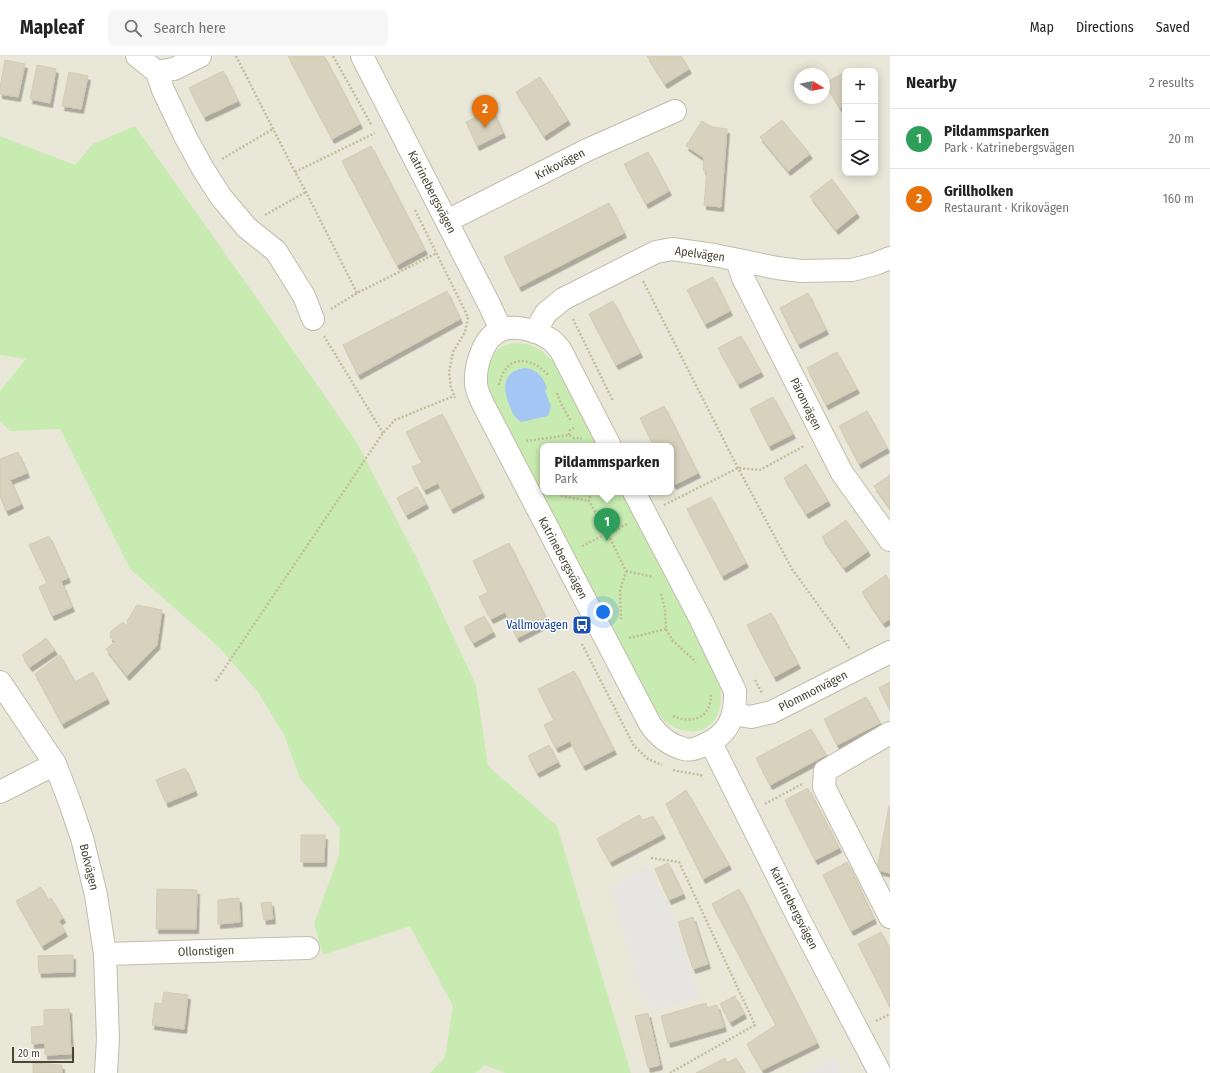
<!DOCTYPE html>
<html lang="en">
<head>
<meta charset="utf-8">
<style>
  body { margin:0; font-family:"Fira Sans Condensed",sans-serif; background:#f6f6f6; color:#222 }
  .controls { position:absolute; right:12px; top:12px; display:grid; overflow:hidden; border-radius:8px; box-shadow:0 2px 10px #0003 }
  .controls button { width:36px; height:36px; display:grid; place-items:center; padding:0; border:0; border-bottom:1px solid #e0e0e0; background:#fff; color:#222; font:20px sans-serif }
  .compass { position:absolute; left:794px; top:12px; width:36px; height:36px; border-radius:50%; background:#fff; box-shadow:0 2px 10px #0003; rotate:100deg }
  .scale { position:absolute; left:12px; bottom:10px; width:62px; box-sizing:border-box; padding-left:4px; border:2px solid #4a4537; border-top:0; font-size:11px; line-height:14px; white-space:nowrap; color:#4a4537; -webkit-text-stroke:3px #fff; paint-order:stroke }
  .you { position:absolute; left:603px; top:556px; width:14px; height:14px; margin:-10px; border:3px solid #fff; border-radius:50%; background:#1a73e8; box-shadow:0 0 0 6px #1a73e833 }
  .badge { display:grid; place-items:center; width:26px; height:26px; border-radius:50%; background:#2563eb; color:#fff; font-size:13px; font-weight:700 }
  .pin { position:absolute; translate:-50% -33px; filter:drop-shadow(0 1px 2px #0008) }
  .pin::after { content:''; position:absolute; top:21px; width:14px; height:12px; background:inherit; clip-path:polygon(0 0,100% 0,50% 100%) }
  .popup { position:absolute; left:540px; top:387px; width:134px; height:52px; box-sizing:border-box; display:grid; place-content:center; border-radius:8px; background:#fff; filter:drop-shadow(0 1px 3px #0005); font-size:13px; white-space:nowrap; color:#767676 }
  .popup b { font-size:15px; color:#222 }
  .popup::after { content:''; position:absolute; left:50%; top:100%; margin-left:-8px; border:8px solid transparent; border-top-color:#fff }
  .list { margin:0; padding:0; list-style:none }
  h2 { display:flex; justify-content:space-between; align-items:center; height:52px; margin:0; padding:0 16px; font-size:17px }
  h2 small { font-size:13px; font-weight:400; color:#767676 }
  .list li { display:grid; grid-template-columns:26px 1fr auto; gap:12px; align-items:center; box-sizing:border-box; height:60px; padding:0 16px; border-top:1px solid #e0e0e0 }
  .list b { display:block; font-size:15px; white-space:nowrap }
  .list p { margin:0; font-size:13px; white-space:nowrap; color:#767676 }
  .list em { font-size:13px; font-style:normal; color:#767676 }
  .icon { flex:none; width:22px; height:22px; fill:none; stroke:currentColor; stroke-width:2; stroke-linecap:round; stroke-linejoin:round }
  .map { position:relative; flex:none; width:890px; height:1017px; overflow:hidden }
  header { display:flex; align-items:center; gap:24px; box-sizing:border-box; height:56px; padding:0 20px; background:#fff; border-bottom:1px solid #e0e0e0 }
  header strong { font-size:19px }
  nav { display:flex; gap:22px; margin-inline-start:auto; font-size:14px }
  .search { width:280px; height:36px; background:#f6f6f6; display:flex; align-items:center; gap:10px; box-sizing:border-box; padding:0 14px; border-radius:8px; color:#767676; font-size:15px }
  main { display:flex }
  aside { flex:1; background:#fff }
  .map>svg:first-child { display:block }
  .residential { fill:#e9e7d7; fill-rule:evenodd }
  .green { fill:#c7ebb0 }
  .parking { fill:#e7e5e1 }
  .water { fill:#a3c6f4 }
  .building { fill:#d8d1be; stroke:#d3cbb1; filter:url(#shadow) }
  .lines { fill:none; stroke-linecap:round; stroke-linejoin:round }
  .minor-casing { stroke:#c1bdab; stroke-width:24 }
  .path { stroke:#c4bc9c; stroke-width:2.5; stroke-dasharray:2 2; stroke-linecap:butt }
  .minor { stroke:#fff; stroke-width:22 }
  .labels { text-anchor:middle; stroke-width:3; stroke-linejoin:round; paint-order:stroke }
  .street-label { font-size:12px; fill:#4a4537; stroke:#fff }
  .transit-label { font-size:12px; fill:#164399; stroke:#fff; text-anchor:end }
</style>
</head>
<body>
<header>
<strong>Mapleaf</strong>
<div class="search"><svg class="icon" aria-label="search" viewBox="0 0 24 24"><circle cx="10" cy="10" r="6"/><path d="M15 15l6 6"/></svg>Search here</div>
<nav><a>Map</a><a>Directions</a><a>Saved</a></nav>
</header>
<main>
<div class="map">
<svg width="890" height="1017" viewBox="0 0 890 1017">
  <defs>
    <filter id="shadow"><feDropShadow dx="2.5" dy="4.5" stdDeviation="0" flood-color="#0004"/></filter>
  </defs>
  <rect width="100%" height="100%" fill="#f5f3e9"/>
  <path class="residential" d="M 0,0 L 890,0 L 890,1017 L 0,1017 ZM 845,15 L 875,15 L 875,117 L 845,117 ZM 800,18 L 824,18 L 824,42 L 800,42 ZM 543,390 L 671,390 L 671,436 L 543,436 Z"/>
  <g class="green">
    <path d="M 135,70 L 251,234 L 356,385 L 416,501 L 476,629 L 488,710 L 557,770 L 631,1017 L 505,1017 L 485,1009 L 475,1017 L 430,1017 L 445,1001 L 453,950 L 410,870 L 323,899 L 314,867 L 339,800 L 340,772 L 300,722 L 284,679 L 258,636 L 219,591 L 130,513 L 60,373 L 10,375 L 0,365 L 0,335 L 26,303 L 0,299 L 0,80 L 75,109 L 93,88 Z"/>
    <path d="M 515,287 L 527,288 L 539,293 L 557,308 L 601,390 L 543,390 L 543,436 L 624,436 L 718,621 C 720,630 722,640 720,649 C 716,676 690,682 669,668 C 664,665 660,660 656,655 L 505,373 C 495,350 479,323 494,299 C 499,291 506,288 515,287 Z"/>
  </g>
  <g class="parking">
    <path d="M 648,811 L 670,851 L 700,942 L 656,953 L 644,947 L 626,884 L 610,832 Z"/>
    <path d="M 834,1003 L 841,1017 L 807,1017 Z"/>
  </g>
  <path class="water" d="M 525,312 C 537,313 543,321 547,332 L 545,335 L 551,350 L 548,360 L 521,366 C 514,361 512,356 509,348 C 502,331 503,315 525,312 Z"/>
  <g class="building">
    <path d="M 288,0 L 324,0 L 360,68 L 332,83 Z"/>
    <path d="M 647,0 L 681,0 L 689,13 L 665,28 Z"/>
    <path d="M 5,4 L 25,8 L 18,41 L 0,38 L 0,31 Z"/>
    <path d="M 37,9 L 56,13 L 50,47 L 30,43 Z"/>
    <path d="M 223,15 L 238,45 L 204,61 L 189,32 Z"/>
    <path d="M 69,16 L 88,20 L 81,53 L 62,50 Z"/>
    <path d="M 845,16 L 845,49 L 840,52 L 825,27 Z"/>
    <path d="M 540,21 L 568,64 L 544,80 L 516,36 Z"/>
    <path d="M 492,53 L 503,77 L 477,90 L 466,66 Z"/>
    <path d="M 782,64 L 810,98 L 788,115 L 760,81 Z"/>
    <path d="M 702,65 L 712,71 L 727,73 L 721,151 L 704,149 L 707,115 L 703,114 L 704,102 L 686,90 Z"/>
    <path d="M 371,90 L 425,194 L 397,209 L 342,105 Z"/>
    <path d="M 648,96 L 669,135 L 646,148 L 624,108 Z"/>
    <path d="M 832,123 L 857,157 L 836,174 L 810,140 Z"/>
    <path d="M 609,147 L 624,177 L 519,231 L 504,201 Z"/>
    <path d="M 713,221 L 730,255 L 705,268 L 687,234 Z"/>
    <path d="M 447,235 L 460,263 L 358,319 L 343,289 Z"/>
    <path d="M 808,237 L 826,274 L 798,288 L 780,252 Z"/>
    <path d="M 613,245 L 640,297 L 616,309 L 589,258 Z"/>
    <path d="M 741,280 L 761,316 L 738,328 L 718,292 Z"/>
    <path d="M 837,296 L 857,333 L 826,349 L 807,312 Z"/>
    <path d="M 773,341 L 793,378 L 769,390 L 750,353 Z"/>
    <path d="M 664,350 L 698,417 L 674,429 L 671,424 L 671,390 L 654,390 L 640,362 Z"/>
    <path d="M 867,355 L 887,392 L 859,408 L 839,370 Z"/>
    <path d="M 442,358 L 482,437 L 451,453 L 438,427 L 424,434 L 412,411 L 422,407 L 406,376 Z"/>
    <path d="M 18,396 L 27,417 L 10,424 L 21,448 L 6,455 L 0,440 L 0,403 Z"/>
    <path d="M 806,408 L 828,445 L 806,458 L 784,422 Z"/>
    <path d="M 890,419 L 890,452 L 874,430 Z"/>
    <path d="M 417,431 L 426,448 L 406,459 L 397,442 Z"/>
    <path d="M 711,441 L 746,507 L 722,520 L 687,453 Z"/>
    <path d="M 846,464 L 868,495 L 844,512 L 822,481 Z"/>
    <path d="M 49,480 L 68,522 L 61,525 L 72,551 L 52,560 L 39,531 L 47,527 L 29,489 Z"/>
    <path d="M 509,487 L 548,566 L 517,582 L 505,556 L 491,563 L 479,541 L 488,536 L 473,505 Z"/>
    <path d="M 886,519 L 890,526 L 890,563 L 883,567 L 862,536 Z"/>
    <path d="M 137,549 L 162,554 L 157,589 L 127,620 L 106,593 L 115,586 L 110,581 L 111,575 L 123,566 L 128,571 L 127,565 Z"/>
    <path d="M 771,557 L 798,608 L 774,621 L 747,569 Z"/>
    <path d="M 484,560 L 493,576 L 473,587 L 464,571 Z"/>
    <path d="M 46,582 L 55,594 L 30,611 L 22,599 Z"/>
    <path d="M 60,599 L 75,626 L 93,616 L 107,643 L 62,668 L 35,618 Z"/>
    <path d="M 574,615 L 614,694 L 583,710 L 570,685 L 556,692 L 544,669 L 554,664 L 538,633 Z"/>
    <path d="M 890,626 L 890,654 L 879,632 Z"/>
    <path d="M 866,641 L 880,667 L 837,689 L 824,663 Z"/>
    <path d="M 811,673 L 826,699 L 770,729 L 756,702 Z"/>
    <path d="M 549,689 L 558,706 L 537,717 L 528,700 Z"/>
    <path d="M 185,712 L 195,735 L 166,747 L 156,724 Z"/>
    <path d="M 808,732 L 839,792 L 815,804 L 785,744 Z"/>
    <path d="M 686,734 L 729,809 L 703,823 L 666,748 Z"/>
    <path d="M 889,750 L 890,750 L 890,817 L 877,814 Z"/>
    <path d="M 639,759 L 643,764 L 653,760 L 663,778 L 610,806 L 597,783 Z"/>
    <path d="M 301,779 L 325,779 L 324,806 L 301,806 Z"/>
    <path d="M 847,806 L 874,863 L 851,875 L 823,819 Z"/>
    <path d="M 668,807 L 683,838 L 669,844 L 655,813 Z"/>
    <path d="M 41,831 L 48,844 L 51,842 L 63,862 L 59,865 L 65,876 L 42,890 L 16,845 Z"/>
    <path d="M 157,833 L 197,834 L 196,873 L 156,873 Z"/>
    <path d="M 739,833 L 817,987 L 762,1014 L 747,988 L 776,969 L 712,848 Z"/>
    <path d="M 239,842 L 240,866 L 218,868 L 218,844 Z"/>
    <path d="M 271,846 L 273,863 L 264,864 L 261,847 Z"/>
    <path d="M 693,861 L 708,908 L 693,913 L 678,866 Z"/>
    <path d="M 881,876 L 890,894 L 890,948 L 889,949 L 858,888 Z"/>
    <path d="M 73,899 L 73,916 L 39,917 L 38,900 Z"/>
    <path d="M 164,936 L 188,939 L 184,973 L 152,969 L 155,947 L 162,948 Z"/>
    <path d="M 735,940 L 744,958 L 730,966 L 720,948 Z"/>
    <path d="M 706,947 L 707,952 L 717,949 L 724,971 L 668,987 L 661,960 Z"/>
    <path d="M 69,953 L 71,998 L 45,999 L 45,987 L 32,988 L 31,971 L 44,970 L 44,954 Z"/>
    <path d="M 648,957 L 660,1009 L 648,1012 L 635,960 Z"/>
    <path d="M 725,1002 L 727,1007 L 736,1002 L 745,1017 L 696,1017 Z"/>
    <path d="M 33,1007 L 62,1009 L 62,1017 L 33,1017 Z"/>
  </g>
  <g class="lines">
    <defs>
      <g id="minor">
        <path d="M 137,0 L 157,16 L 174,13 L 200,0"/>
        <path d="M 362,0 L 490,250 L 501,274"/>
        <path d="M 157,16 L 163,34 L 186,82 L 203,113 L 221,141 L 247,172 L 276,195 L 304,240 L 313,263"/>
        <path d="M 447,165 L 587,94 L 675,55"/>
        <path d="M 737,204 L 743,222 L 842,417 L 890,484"/>
        <path d="M 535,276 L 546,257 L 563,243 L 656,196 L 672,193 L 714,199 L 777,212 L 801,215 L 852,214 L 875,208 L 890,202"/>
        <path d="M 610,390 L 560,293 C 557,290 554,286 551,284 C 539,275 515,268 501,274 C 483,281 475,310 476,327 C 476,335 481,343 484,350 L 650,668 C 658,680 669,689 684,693 C 691,695 698,692 704,689 C 729,679 736,660 735,635 L 700,562 L 634,436"/>
        <path d="M 0,626 L 55,708 L 69,744 L 82,782 L 96,839 L 105,898 L 108,983 L 106,1017"/>
        <path d="M 733,658 L 751,661 L 772,656 L 890,596"/>
        <path d="M 890,677 L 825,715 L 824,731 L 890,861"/>
        <path d="M 711,687 L 800,865 L 880,1017"/>
        <path d="M 0,736 L 55,708"/>
        <path d="M 105,898 L 308,892"/>
      </g>
    </defs>
    <use href="#minor" class="minor-casing"/>
    <g class="path">
      <path d="M 236,0 L 295,116 L 306,136 L 357,237"/>
      <path d="M 333,0 L 371,68"/>
      <path d="M 222,103 L 273,73"/>
      <path d="M 295,116 L 375,77"/>
      <path d="M 415,154 L 468,261 L 465,276 L 453,296 L 449,316 L 451,331 L 455,342"/>
      <path d="M 265,159 L 306,136"/>
      <path d="M 643,225 L 738,412 L 792,513 L 850,593"/>
      <path d="M 331,253 L 357,237 L 437,197"/>
      <path d="M 573,263 L 613,345"/>
      <path d="M 324,280 L 383,377"/>
      <path d="M 499,329 C 505,299 530,299 548,319"/>
      <path d="M 557,337 L 561,348 L 571,365"/>
      <path d="M 569,379 L 569,377 L 570,374 L 576,371"/>
      <path d="M 526,385 L 569,379 L 574,382 L 582,382"/>
      <path d="M 559,436 L 562,440 L 589,445"/>
      <path d="M 591,436 L 589,445 L 608,478 L 626,515 L 620,535 L 621,563"/>
      <path d="M 664,449 L 738,412 L 760,414 L 804,390"/>
      <path d="M 582,490 L 627,468"/>
      <path d="M 626,515 L 653,521"/>
      <path d="M 661,538 L 665,553 L 666,573 L 673,585 L 696,606"/>
      <path d="M 629,582 L 666,573"/>
      <path d="M 582,588 L 634,690 L 648,703 L 662,709"/>
      <path d="M 755,624 L 762,637"/>
      <path d="M 216,625 L 383,377 L 395,364 L 454,340"/>
      <path d="M 673,660 C 693,669 712,661 711,637"/>
      <path d="M 673,714 L 677,715 L 701,719 L 702,721"/>
      <path d="M 765,748 L 804,727"/>
      <path d="M 651,802 L 679,806 L 755,969 L 670,1017"/>
      <path d="M 876,965 L 890,958"/>
    </g>
    <use href="#minor" class="minor"/>
  </g>
  <defs>
    <symbol id="bus-square" viewBox="-11 -11 22 22"><rect x="-9" y="-9" width="18" height="18" rx="4" fill="#1a4fb4" stroke="#fff"/><path d="M-5-6H5V4H4V6H2V4H-2V6H-4V4H-5ZM-3.5-4V0h7V-4ZM-3.5 1.2v1.5H-2V1.2ZM2 1.2v1.5H3.5V1.2Z" fill="#fff"/></symbol>
  </defs>
  <g fill-rule="evenodd">
    <use href="#bus-square" x="571" y="558" width="22" height="22"/>
  </g>
  <g class="labels">
    <g class="street-label">
      <text transform="translate(560 108) rotate(-27)" y="4">Krikovägen</text>
      <text transform="translate(432 136) rotate(63)" y="4">Katrinebergsvägen</text>
      <text transform="translate(700 198) rotate(8)" y="4">Apelvägen</text>
      <text transform="translate(806 348) rotate(64)" y="4">Päronvägen</text>
      <text transform="translate(563 502) rotate(62)" y="4">Katrinebergsvägen</text>
      <text transform="translate(813 635) rotate(-27)" y="4">Plommonvägen</text>
      <text transform="translate(89 811) rotate(76)" y="4">Bokvägen</text>
      <text transform="translate(794 852) rotate(63)" y="4">Katrinebergsvägen</text>
      <text transform="translate(206 895) rotate(-2)" y="4">Ollonstigen</text>
    </g>
    <g class="transit-label">
      <text x="568" y="573">Vallmovägen</text>
    </g>
  </g>
</svg>
<div class="controls">
<button>+</button>
<button>−</button>
<button><svg class="icon" aria-label="layers" viewBox="0 0 24 24"><path d="M12 4l9 5-9 5-9-5zM3 14l9 5 9-5"/></svg></button>
</div>
<svg class="compass" viewBox="-18 -18 36 36"><path d="M0-13l5 13h-10z" fill="#e53935"/><path d="M0 13l5-13h-10z" fill="#767676"/></svg>
<div class="scale">20 m</div>
<div class="you"></div>
<div class="pin badge" style="left:607px;top:485px;background:#2e9e5b">1</div>
<div class="popup"><b>Pildammsparken</b>Park</div>
<div class="pin badge" style="left:485px;top:72px;background:#e8710a">2</div>
</div>
<aside>
<h2>Nearby<small>2 results</small></h2>
<ul class="list">
<li><span class="badge" style="background:#2e9e5b">1</span><div><b>Pildammsparken</b><p>Park · Katrinebergsvägen</p></div><em>20 m</em></li>
<li><span class="badge" style="background:#e8710a">2</span><div><b>Grillholken</b><p>Restaurant · Krikovägen</p></div><em>160 m</em></li>
</ul>
</aside>
</main>
</body>
</html>
